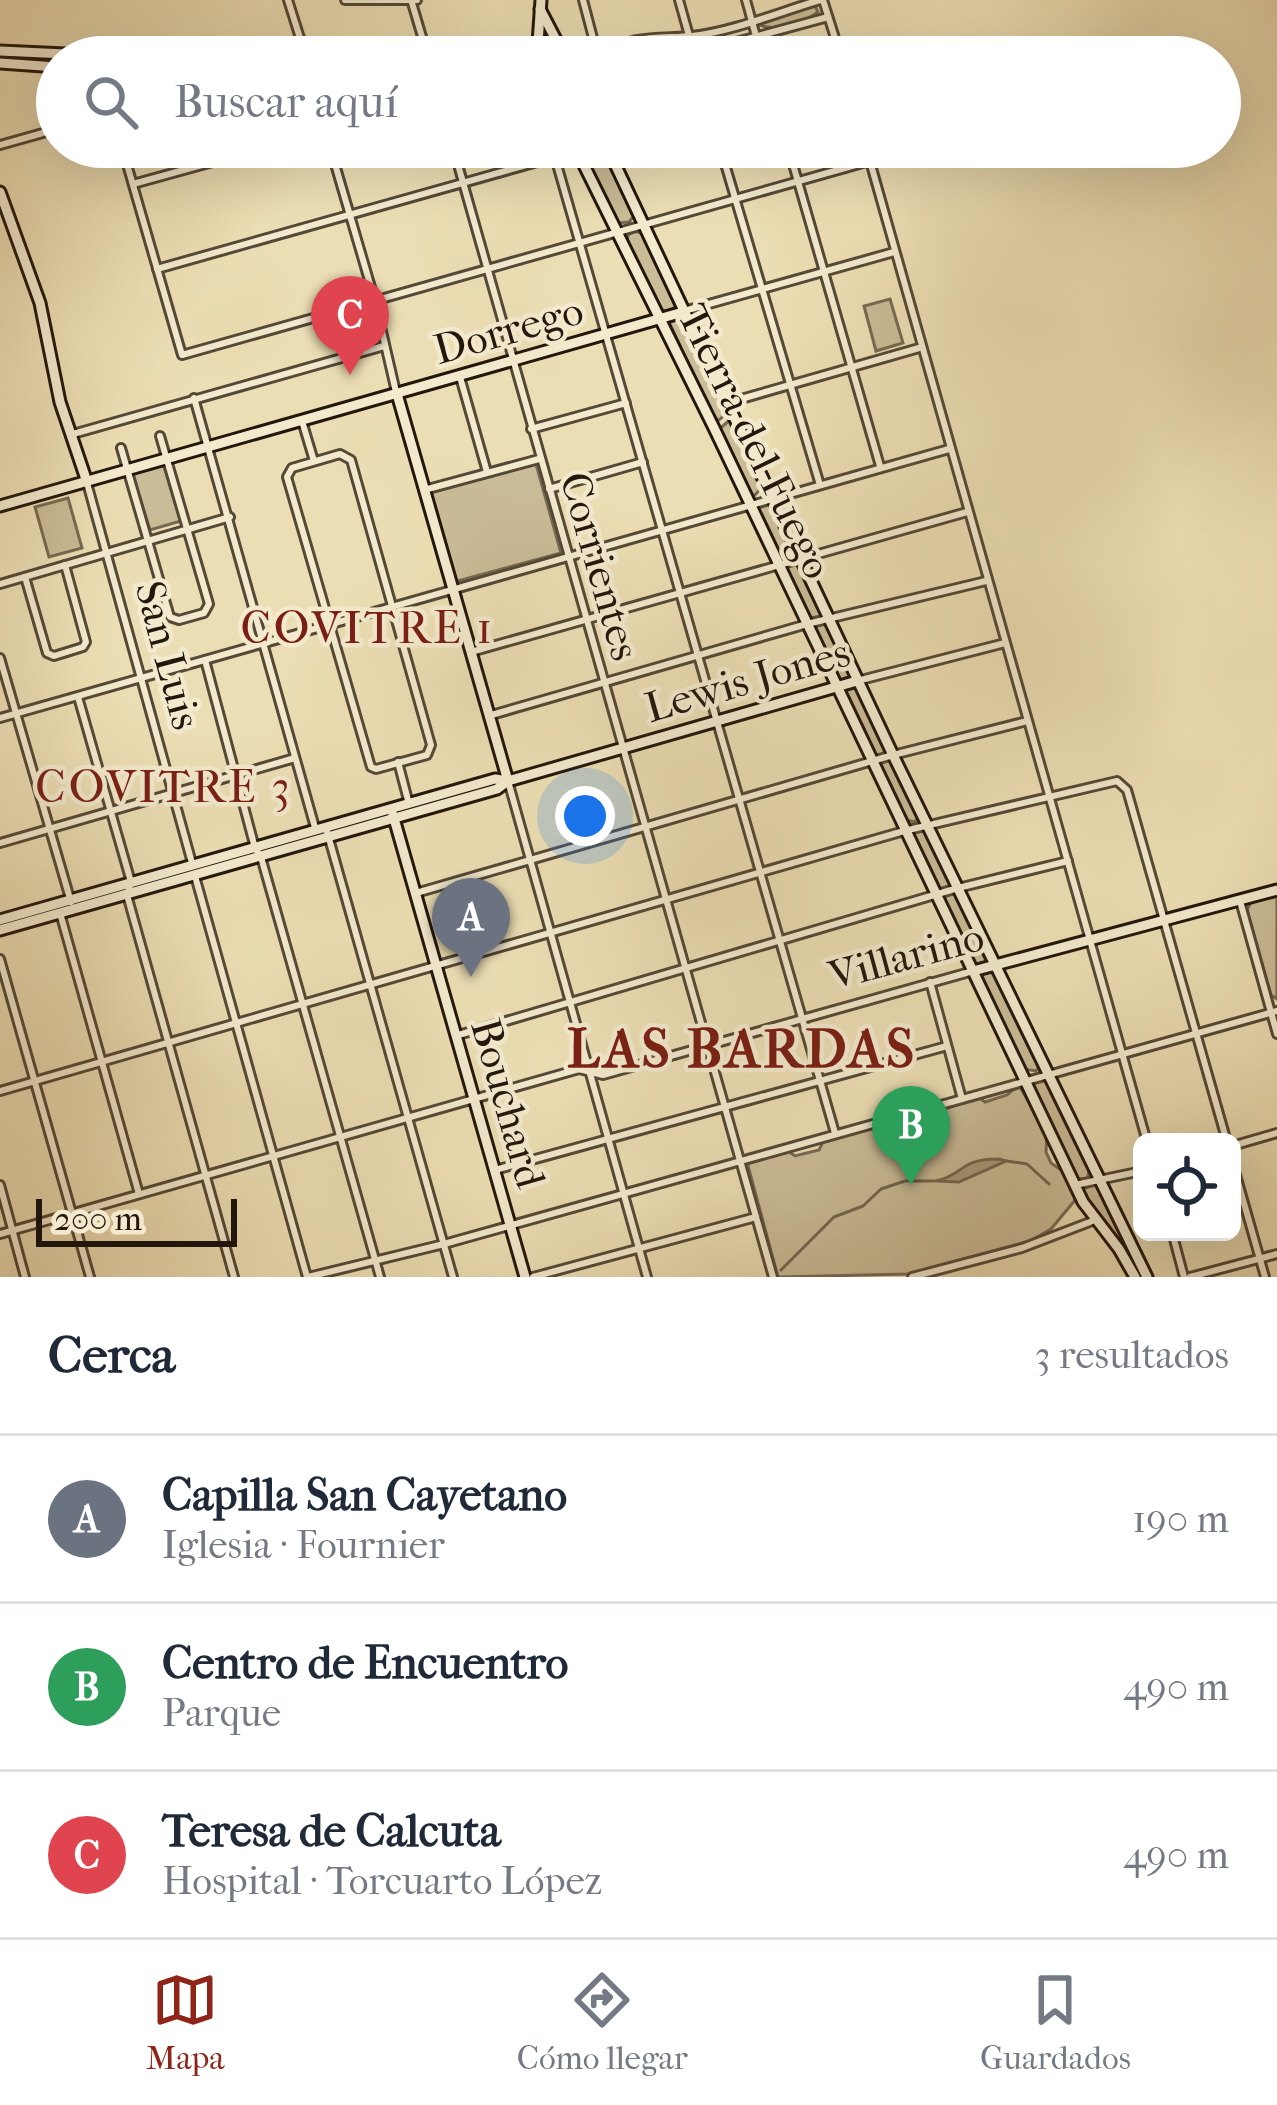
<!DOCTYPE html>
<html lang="es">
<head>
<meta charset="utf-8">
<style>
  body { margin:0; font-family:"IM FELL French Canon",serif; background:#f6f6f7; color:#1f2937 }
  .controls { position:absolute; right:36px; bottom:36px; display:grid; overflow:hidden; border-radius:18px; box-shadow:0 12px 48px #0002 }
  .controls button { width:108px; height:108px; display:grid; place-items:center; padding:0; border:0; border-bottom:3px solid #e0e1e3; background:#fff; color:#1f2937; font:60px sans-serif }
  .scale { position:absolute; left:36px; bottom:30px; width:201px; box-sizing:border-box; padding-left:12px; border:6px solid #23160c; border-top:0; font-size:33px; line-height:42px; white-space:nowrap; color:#23160c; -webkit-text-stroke:9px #f3eace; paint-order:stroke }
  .you { position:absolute; left:585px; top:816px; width:42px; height:42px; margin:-30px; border:9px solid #fff; border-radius:50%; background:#1a73e8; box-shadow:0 0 0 18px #1a73e833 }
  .badge { display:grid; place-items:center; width:78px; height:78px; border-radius:50%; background:#8f2418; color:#fff; font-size:39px; font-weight:700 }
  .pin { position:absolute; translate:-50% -99px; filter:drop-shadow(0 3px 6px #0008) }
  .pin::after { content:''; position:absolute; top:63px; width:42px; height:36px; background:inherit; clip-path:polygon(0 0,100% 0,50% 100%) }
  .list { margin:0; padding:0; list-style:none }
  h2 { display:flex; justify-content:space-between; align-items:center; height:156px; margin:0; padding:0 48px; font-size:51px }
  h2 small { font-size:39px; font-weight:400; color:#747a83 }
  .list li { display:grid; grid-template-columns:78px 1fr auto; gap:36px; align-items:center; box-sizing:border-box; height:168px; padding:0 48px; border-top:3px solid #e0e1e3 }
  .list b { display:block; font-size:45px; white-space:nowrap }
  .list p { margin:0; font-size:39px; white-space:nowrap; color:#747a83 }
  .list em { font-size:39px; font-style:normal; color:#747a83 }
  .icon { flex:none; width:66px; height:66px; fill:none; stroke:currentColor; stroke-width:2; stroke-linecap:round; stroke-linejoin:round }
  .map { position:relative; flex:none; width:1277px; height:1277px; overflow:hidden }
  .search { position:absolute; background:#fff; box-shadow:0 12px 48px #0002; left:36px; right:36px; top:36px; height:132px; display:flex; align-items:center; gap:30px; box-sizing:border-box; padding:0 42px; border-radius:66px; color:#747a83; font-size:45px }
  .sheet { height:660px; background:#fff }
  nav { display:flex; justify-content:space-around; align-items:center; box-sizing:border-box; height:168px; border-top:3px solid #e0e1e3; background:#fff; font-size:33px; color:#747a83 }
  nav a { display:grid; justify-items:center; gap:6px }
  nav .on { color:#8f2418 }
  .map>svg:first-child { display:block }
  .green { fill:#cabc97; stroke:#766952; stroke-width:3 }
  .water { fill:#a89a7b; stroke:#73654f; stroke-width:3 }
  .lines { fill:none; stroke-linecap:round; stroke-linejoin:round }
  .stream { stroke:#73654f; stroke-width:3 }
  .street-casing { stroke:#554836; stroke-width:12 }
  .secondary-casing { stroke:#23160c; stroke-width:15 }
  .street { stroke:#f3eace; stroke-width:6 }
  .secondary { stroke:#f3eace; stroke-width:9 }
  .labels { text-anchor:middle; stroke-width:9; stroke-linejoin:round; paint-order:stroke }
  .street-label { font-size:42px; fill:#23160c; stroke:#f3eace }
  .neighbourhood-label { font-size:45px; letter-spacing:3px; fill:#7a1f14; stroke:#f3eace }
  .district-label { font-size:54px; font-weight:bold; letter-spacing:3px; fill:#7a1f14; stroke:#f3eace }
</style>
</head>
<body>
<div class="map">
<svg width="1277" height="1277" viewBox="0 0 1277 1277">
  <rect width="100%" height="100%" fill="#ecdeb4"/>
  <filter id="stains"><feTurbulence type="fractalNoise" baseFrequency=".00167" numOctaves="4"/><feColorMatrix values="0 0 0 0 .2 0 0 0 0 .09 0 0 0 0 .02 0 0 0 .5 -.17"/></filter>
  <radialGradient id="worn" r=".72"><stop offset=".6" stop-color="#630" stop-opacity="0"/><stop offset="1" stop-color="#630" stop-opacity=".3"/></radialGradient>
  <g class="green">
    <path d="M 815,6 L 818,12 C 804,23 773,33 758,24 Z"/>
    <path d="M 681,38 L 683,41 C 665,57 635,57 611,57 L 621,50 Z"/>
    <path d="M 581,147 L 603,147 L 634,216 L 629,222 L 617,223 Z"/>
    <path d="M 635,231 L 644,234 L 676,302 L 674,310 L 660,311 L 627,243 L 628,235 Z"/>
    <path d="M 890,299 L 903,343 L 876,351 L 864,306 Z"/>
    <path d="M 667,317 L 684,321 L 728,412 L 719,420 L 713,419 Z"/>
    <path d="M 730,420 L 762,487 L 755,495 L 751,495 L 718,430 Z"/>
    <path d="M 163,463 L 181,521 L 150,530 L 132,473 Z"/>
    <path d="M 536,464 L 561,553 L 454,582 L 430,493 Z"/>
    <path d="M 68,498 L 82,548 L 49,557 L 35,507 Z"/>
    <path d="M 768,501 L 793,553 L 790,558 L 779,558 L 755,507 Z"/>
    <path d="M 796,562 L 799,564 L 824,616 L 809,618 L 784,565 Z"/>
    <path d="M 820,622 L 826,624 L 850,677 L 839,681 L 812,625 Z"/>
    <path d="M 851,687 L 858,689 L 886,754 L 874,755 L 843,691 Z"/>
    <path d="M 889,759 L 920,817 L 914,822 L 903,819 L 880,767 L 881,761 Z"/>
    <path d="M 923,829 L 926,831 L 951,886 L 937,890 L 909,833 Z"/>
    <path d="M 1277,893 L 1277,999 L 1271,995 L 1247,910 L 1252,900 Z"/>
    <path d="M 949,894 L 955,894 L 987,963 L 979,965 L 972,962 L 942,898 Z"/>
    <path d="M 993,969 L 1040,1066 L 1036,1071 L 1023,1069 L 980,978 L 981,973 Z"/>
    <path d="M 1046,1078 L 1089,1168 L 1088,1178 L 1076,1179 L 1031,1083 Z"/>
    <path d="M 1019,1085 L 1047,1135 L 1046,1152 L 1051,1163 L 1064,1172 L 1076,1199 L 1051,1229 L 1030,1241 L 909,1274 L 778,1277 L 747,1162 L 788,1151 L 795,1156 L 819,1150 L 823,1142 L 871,1128 L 879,1132 L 978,1097 L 985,1102 L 1007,1095 Z"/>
    <path d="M 1094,1185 L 1099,1187 L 1143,1277 L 1091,1209 L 1082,1189 Z"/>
  </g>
  <path class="water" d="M 999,1159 L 1006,1161 L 959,1182 L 936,1181 C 966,1174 958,1159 999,1159 Z"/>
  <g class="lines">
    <g class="stream">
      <path d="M 1007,1161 L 1027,1164 L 1049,1184"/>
      <path d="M 781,1270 L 834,1217 L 863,1206 L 881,1189 L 905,1181 L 935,1181"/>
    </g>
    <defs>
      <g id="street">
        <path d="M 288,0 L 306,57"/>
        <path d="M 345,0 L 417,0"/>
        <path d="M 583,0 L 598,57"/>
        <path d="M 679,0 L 695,57"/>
        <path d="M 746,0 L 756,36"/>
        <path d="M 823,0 L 841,57"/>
        <path d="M 412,3 L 428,57"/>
        <path d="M 604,57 C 627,33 663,39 692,36 C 735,31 779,12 820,0"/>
        <path d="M 655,57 L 703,51 L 828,17"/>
        <path d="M 0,145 L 57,129"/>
        <path d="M 122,147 L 182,355 L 870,161"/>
        <path d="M 330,147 L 375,301 L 396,392"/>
        <path d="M 453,147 L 773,1277"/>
        <path d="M 552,147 L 835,1133"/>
        <path d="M 720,147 L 820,485"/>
        <path d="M 788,147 L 880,466"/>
        <path d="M 866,147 L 1147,1142"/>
        <path d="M 133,184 L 267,147"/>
        <path d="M 157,269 L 555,157"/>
        <path d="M 684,311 L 894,252"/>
        <path d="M 460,377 L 487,472"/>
        <path d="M 194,398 L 316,831"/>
        <path d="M 727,403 L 919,348"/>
        <path d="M 302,421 L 314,461"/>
        <path d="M 531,429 L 626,403"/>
        <path d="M 73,434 L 384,346"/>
        <path d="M 121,448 L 170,617 L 179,620 L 204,613 L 209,604 L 160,436"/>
        <path d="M 340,454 L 351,460 L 431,745 L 427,755 L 376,769 L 371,767 L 287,477 L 292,468 Z"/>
        <path d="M 87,483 L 192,863"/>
        <path d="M 549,489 L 643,462"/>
        <path d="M 424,490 L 539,459"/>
        <path d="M 25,577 L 47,653 L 54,656 L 83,647 L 86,642 L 65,565"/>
        <path d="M 0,584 L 230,517"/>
        <path d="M 471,652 L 967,512"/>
        <path d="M 0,658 L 71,902"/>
        <path d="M 205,660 L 255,848 L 261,857 L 380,1277"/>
        <path d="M 857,681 L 1005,643"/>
        <path d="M 78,697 L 131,882 L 127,895 L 234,1277"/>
        <path d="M 488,716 L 807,624 L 986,581"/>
        <path d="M 0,718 L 949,449"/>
        <path d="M 398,762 L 409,804"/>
        <path d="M 508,781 L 647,1277"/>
        <path d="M 326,828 L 453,1277"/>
        <path d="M 0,843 L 295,758"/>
        <path d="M 195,876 L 307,1277"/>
        <path d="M 416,893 L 893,755 L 1027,721"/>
        <path d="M 1240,901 L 1277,1034"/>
        <path d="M 60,913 L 139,1194"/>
        <path d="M 0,959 L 90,1277"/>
        <path d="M 930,982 L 962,1099"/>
        <path d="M 455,1036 L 958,888 L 1068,861"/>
        <path d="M 0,1091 L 904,831 L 1117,781 L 1127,790 L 1227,1142"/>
        <path d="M 1232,1146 L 1277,1133"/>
        <path d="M 1232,1161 L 1265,1277"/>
        <path d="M 495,1170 L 947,1046"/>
        <path d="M 0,1185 L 25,1277"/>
        <path d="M 1075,1185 L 1142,1171"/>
        <path d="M 1172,1232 L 1184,1277"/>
        <path d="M 0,1234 L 579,1069 L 603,1075 L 973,971"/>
        <path d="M 308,1277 L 444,1244 L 1277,1011"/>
        <path d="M 533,1277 L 756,1217"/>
        <path d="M 912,1277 L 1022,1248 L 1095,1220"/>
        <path d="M 1190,1277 L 1277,1254"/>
      </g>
      <g id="secondary">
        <path d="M 540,9 L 565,57"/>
        <path d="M 0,51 L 132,57"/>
        <path d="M 537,57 L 541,0"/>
        <path d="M 0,63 L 57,67"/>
        <path d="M 575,147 L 714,428 L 1083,1202 L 1119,1249 L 1135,1277"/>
        <path d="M 607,147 L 893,755 L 1147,1277"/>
        <path d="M 0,192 L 40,303 L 60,402 L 87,482"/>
        <path d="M 397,394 L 508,781"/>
        <path d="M 0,506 L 683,312"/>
        <path d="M 393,815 L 525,1277"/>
        <path d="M 0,920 L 495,779 L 508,781"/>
        <path d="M 0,930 L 497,789 L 508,781 L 857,681"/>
        <path d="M 973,971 L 1277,890"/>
      </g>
    </defs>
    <use href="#street" class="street-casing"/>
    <use href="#secondary" class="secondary-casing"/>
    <use href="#street" class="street"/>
    <use href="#secondary" class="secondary"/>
  </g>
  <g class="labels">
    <g class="street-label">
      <text transform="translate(508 329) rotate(-16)" y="15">Dorrego</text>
      <text transform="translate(756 441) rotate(64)" y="15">Tierra del Fuego</text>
      <text transform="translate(601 566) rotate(74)" y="15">Corrientes</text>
      <text transform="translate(169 655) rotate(75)" y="15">San Luis</text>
      <text transform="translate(747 679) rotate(-16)" y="15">Lewis Jones</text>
      <text transform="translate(906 955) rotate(-15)" y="15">Villarino</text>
      <text transform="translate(509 1103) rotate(74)" y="15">Bouchard</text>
    </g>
    <g class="neighbourhood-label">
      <text x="368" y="643">COVITRE 1</text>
      <text x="164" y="802">COVITRE 3</text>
    </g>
    <g class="district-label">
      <text x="742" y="1067">LAS BARDAS</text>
    </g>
  </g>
  <rect width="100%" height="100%" filter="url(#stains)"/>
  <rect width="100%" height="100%" fill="url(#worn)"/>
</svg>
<div class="controls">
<button><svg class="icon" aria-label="locate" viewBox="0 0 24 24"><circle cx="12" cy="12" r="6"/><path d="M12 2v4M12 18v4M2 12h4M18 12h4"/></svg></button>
</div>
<div class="scale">200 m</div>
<div class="you"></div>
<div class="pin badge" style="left:471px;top:977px;background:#6b7280">A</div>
<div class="pin badge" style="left:911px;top:1185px;background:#2e9e5b">B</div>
<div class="pin badge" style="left:350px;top:375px;background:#e0444e">C</div>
<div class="search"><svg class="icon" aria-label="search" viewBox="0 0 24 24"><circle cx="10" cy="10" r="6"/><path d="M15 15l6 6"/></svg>Buscar aquí</div>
</div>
<section class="sheet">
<h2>Cerca<small>3 resultados</small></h2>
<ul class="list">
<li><span class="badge" style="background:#6b7280">A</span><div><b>Capilla San Cayetano</b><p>Iglesia · Fournier</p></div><em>190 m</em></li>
<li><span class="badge" style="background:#2e9e5b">B</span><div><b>Centro de Encuentro</b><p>Parque</p></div><em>490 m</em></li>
<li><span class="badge" style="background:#e0444e">C</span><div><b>Teresa de Calcuta</b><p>Hospital · Torcuarto López</p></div><em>490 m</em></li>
</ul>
</section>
<nav>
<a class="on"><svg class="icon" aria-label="map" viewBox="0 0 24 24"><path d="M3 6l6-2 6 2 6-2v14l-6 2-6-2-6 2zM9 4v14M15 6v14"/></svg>Mapa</a>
<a><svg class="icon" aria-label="directions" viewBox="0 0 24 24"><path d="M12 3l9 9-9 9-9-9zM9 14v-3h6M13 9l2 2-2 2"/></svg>Cómo llegar</a>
<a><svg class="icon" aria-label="saved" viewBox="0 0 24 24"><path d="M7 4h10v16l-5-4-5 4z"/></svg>Guardados</a>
</nav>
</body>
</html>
